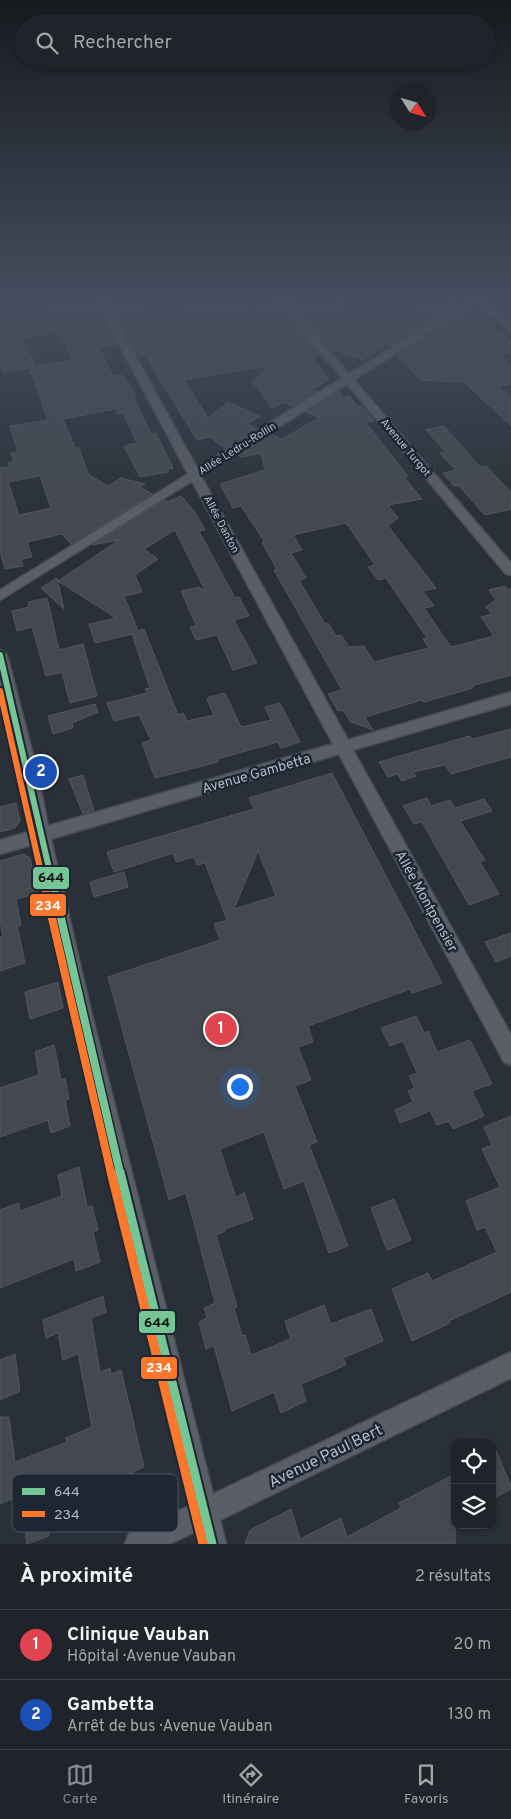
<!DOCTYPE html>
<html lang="fr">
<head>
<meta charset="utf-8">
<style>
  body { margin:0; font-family:Overpass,sans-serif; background:#2d3036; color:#f1f3f6 }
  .controls { position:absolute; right:15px; bottom:15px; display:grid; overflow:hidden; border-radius:10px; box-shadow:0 1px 4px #0004 }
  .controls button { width:45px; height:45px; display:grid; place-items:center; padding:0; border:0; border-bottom:1px solid #3d4147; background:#20242a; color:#f1f3f6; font:25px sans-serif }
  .compass { position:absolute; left:391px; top:85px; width:45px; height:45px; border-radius:50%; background:#20242a; box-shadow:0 1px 4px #0004; rotate:127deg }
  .you { position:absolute; left:239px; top:1086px; width:18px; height:18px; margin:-12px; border:4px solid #fff; border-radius:50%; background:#1a73e8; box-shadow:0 0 0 8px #1a73e833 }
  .badge { display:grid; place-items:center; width:32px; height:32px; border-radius:50%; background:#848b96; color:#fff; font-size:16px; font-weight:700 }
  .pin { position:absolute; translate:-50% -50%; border:2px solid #fff; box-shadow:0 1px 5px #0006 }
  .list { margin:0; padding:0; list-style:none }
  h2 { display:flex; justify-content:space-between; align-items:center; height:65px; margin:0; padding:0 20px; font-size:21px }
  h2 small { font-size:16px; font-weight:400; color:#a2a4a8 }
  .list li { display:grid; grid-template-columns:32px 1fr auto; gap:15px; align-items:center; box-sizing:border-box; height:70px; padding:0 20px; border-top:1px solid #3d4147 }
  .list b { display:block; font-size:19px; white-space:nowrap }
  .list p { margin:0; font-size:16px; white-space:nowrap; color:#a2a4a8 }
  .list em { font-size:16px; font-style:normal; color:#a2a4a8 }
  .icon { flex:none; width:28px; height:28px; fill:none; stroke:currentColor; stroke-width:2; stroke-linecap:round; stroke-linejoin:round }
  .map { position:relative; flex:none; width:511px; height:1544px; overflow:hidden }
  .search { position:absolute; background:#20242a; box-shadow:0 1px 4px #0004; left:15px; right:15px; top:15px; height:55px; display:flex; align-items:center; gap:12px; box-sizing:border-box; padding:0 18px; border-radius:28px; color:#a2a4a8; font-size:19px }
  .sheet { height:205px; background:#20242a }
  nav { display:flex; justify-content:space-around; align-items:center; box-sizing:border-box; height:70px; border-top:1px solid #3d4147; background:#20242a; font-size:14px; color:#a2a4a8 }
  nav a { display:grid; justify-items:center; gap:2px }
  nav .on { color:#848b96 }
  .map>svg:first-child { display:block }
  .building { fill:#444950; stroke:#52575f; fill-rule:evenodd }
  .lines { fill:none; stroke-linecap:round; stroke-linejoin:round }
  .minor-casing { stroke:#484c53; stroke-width:3 }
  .minor { fill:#5a5e66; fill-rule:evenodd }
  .bus-1-far2-casing { stroke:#1d2633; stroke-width:10 }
  .bus-1-far1-casing { stroke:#1d2633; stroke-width:11 }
  .bus-1-casing { stroke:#1d2633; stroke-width:13 }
  .bus-2-far2-casing { stroke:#1d2633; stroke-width:10 }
  .bus-2-far1-casing { stroke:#1d2633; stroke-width:11 }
  .bus-2-casing { stroke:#1d2633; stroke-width:13 }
  .bus-1-far2 { stroke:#76c695; stroke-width:6 }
  .bus-1-far1 { stroke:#76c695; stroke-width:8 }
  .bus-1 { stroke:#76c695; stroke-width:9 }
  .bus-2-far2 { stroke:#ff772d; stroke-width:6 }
  .bus-2-far1 { stroke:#ff772d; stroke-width:8 }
  .bus-2 { stroke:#ff772d; stroke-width:9 }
  .labels { text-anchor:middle; stroke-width:5; stroke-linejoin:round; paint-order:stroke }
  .far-street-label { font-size:11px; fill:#b4bcc9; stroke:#1d2633 }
  .street-label { font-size:14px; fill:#b4bcc9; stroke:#1d2633 }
  .near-street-label { font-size:16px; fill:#b4bcc9; stroke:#1d2633 }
  .key { fill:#1d2633; stroke:#4a5360; stroke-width:1 }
  .key-label { font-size:14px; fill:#b4bcc9 }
  .line-badge { stroke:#1d2633; stroke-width:2 }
  .badge-label { font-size:14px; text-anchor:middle; font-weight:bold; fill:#fff }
  .pale-badge-label { font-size:14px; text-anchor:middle; font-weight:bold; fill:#111 }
</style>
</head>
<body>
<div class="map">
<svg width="511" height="1544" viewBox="0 0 511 1544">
  <rect width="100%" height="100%" fill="#2a3038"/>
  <g class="building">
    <path d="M 47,301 L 94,301 L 117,344 L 98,347 L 113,376 L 123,375 L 136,397 L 134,398 L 151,434 L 156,433 L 173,468 L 168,469 L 168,472 L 140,477 L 124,446 L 137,443 L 123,412 L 117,414 L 115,409 L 63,419 L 75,448 L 79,448 L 88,474 L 108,486 L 121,478 L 145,484 L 140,487 L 152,494 L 71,544 L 62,534 L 27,542 L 32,557 L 21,559 L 23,566 L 5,569 L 0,551 L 0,468 L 10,467 L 8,463 L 14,462 L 11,453 L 18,452 L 10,426 L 48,420 L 30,368 L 3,372 L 0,365 L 0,314 L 49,305 ZM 60,332 L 73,360 L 35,366 L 22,338 ZM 40,476 L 51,508 L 19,515 L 8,482 Z"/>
    <path d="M 107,301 L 144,301 L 158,324 L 190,319 L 176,301 L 275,301 L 320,354 L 311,356 L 329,380 L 306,393 L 317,391 L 293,406 L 283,402 L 272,408 L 252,381 L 272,365 L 184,380 L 208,418 L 228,402 L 260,416 L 247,424 L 257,429 L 226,448 L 209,437 L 197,440 L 145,355 L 139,356 Z"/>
    <path d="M 289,301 L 341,301 L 345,305 L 348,304 L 362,319 L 370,314 L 388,321 L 423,301 L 452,301 L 459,304 L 389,347 L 388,345 L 362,360 L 340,351 L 333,352 Z"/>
    <path d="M 471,308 L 511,341 L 511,352 L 499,355 L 511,365 L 511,384 L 499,386 L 511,397 L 511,426 L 464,382 L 421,380 L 397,355 Z"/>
    <path d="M 339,391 L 344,397 L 349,396 L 358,407 L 362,406 L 374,421 L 365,422 L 408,476 L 404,477 L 422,499 L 388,505 L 398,518 L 388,526 L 436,588 L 423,591 L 434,606 L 424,608 L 451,647 L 494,636 L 481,617 L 492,614 L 486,607 L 496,600 L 489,590 L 505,586 L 508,590 L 511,588 L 511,675 L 472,686 L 473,688 L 424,702 L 422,700 L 365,717 L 373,730 L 351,722 L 343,710 L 338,711 L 328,694 L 342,690 L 274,570 L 277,570 L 262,542 L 264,541 L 241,506 L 233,508 L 220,484 L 265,470 L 261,453 L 242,457 L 238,455 L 271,434 L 282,439 L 319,418 L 306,412 ZM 346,523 L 375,565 L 368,567 L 378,580 L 386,578 L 427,638 L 423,639 L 429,648 L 374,662 L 364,646 L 349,647 L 341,635 L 336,636 L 328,623 L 325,624 L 299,580 L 306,578 L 291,553 L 302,550 L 293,535 Z"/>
    <path d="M 444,426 L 480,467 L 486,466 L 511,492 L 511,509 L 485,515 L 459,486 L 454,486 L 443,473 L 456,470 L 440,453 L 446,452 L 426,430 Z"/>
    <path d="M 181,496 L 195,512 L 205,530 L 199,531 L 235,598 L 239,597 L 249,616 L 234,620 L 257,663 L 233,670 L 217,635 L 196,640 L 190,627 L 196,625 L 181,591 L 199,587 L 206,592 L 175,530 L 144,549 L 158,559 L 135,575 L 142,592 L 124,596 L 138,631 L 144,629 L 178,715 L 183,713 L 187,721 L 214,715 L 207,700 L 209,697 L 225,693 L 241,727 L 271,720 L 265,707 L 280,703 L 300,742 L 281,748 L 278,742 L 217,759 L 218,762 L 155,778 L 142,743 L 151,740 L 139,715 L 114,721 L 107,703 L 147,693 L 145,689 L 150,688 L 132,634 L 95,643 L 89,624 L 116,618 L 58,581 L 119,540 L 92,545 L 164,500 L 168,502 Z"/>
    <path d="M 57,578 L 64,609 L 41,588 Z"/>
    <path d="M 47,598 L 59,650 L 83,644 L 97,696 L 70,703 L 62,672 L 46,676 L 32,627 L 17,631 L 12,611 L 29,607 L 28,602 Z"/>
    <path d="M 95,704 L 98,712 L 72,723 L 73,728 L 53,734 L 48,716 Z"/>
    <path d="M 511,729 L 511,757 L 451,774 L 445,765 L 413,772 L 416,776 L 402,781 L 397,774 L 388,777 L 379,762 L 470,736 L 473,739 Z"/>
    <path d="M 332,773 L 442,983 L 412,993 L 410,989 L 308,1026 L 313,1042 L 298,1047 L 311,1080 L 295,1086 L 317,1142 L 309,1145 L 348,1246 L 329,1253 L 304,1181 L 284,1189 L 264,1132 L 220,1149 L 236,1198 L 244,1192 L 253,1219 L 225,1229 L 225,1231 L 216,1235 L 237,1307 L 234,1308 L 242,1336 L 245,1335 L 251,1355 L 291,1339 L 285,1321 L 324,1305 L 331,1324 L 371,1309 L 383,1341 L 343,1358 L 346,1365 L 301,1384 L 306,1401 L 281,1413 L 274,1392 L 232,1411 L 214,1346 L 206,1349 L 199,1322 L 207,1318 L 204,1308 L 215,1303 L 186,1193 L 169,1200 L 108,977 L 220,940 L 214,924 L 227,920 L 205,863 L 197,865 L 194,857 L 176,862 L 173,853 L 114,872 L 107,852 L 254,809 L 249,798 ZM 258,851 L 276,896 L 234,909 Z"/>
    <path d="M 83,775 L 94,811 L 83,814 L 69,779 Z"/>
    <path d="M 427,798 L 431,806 L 450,800 L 455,808 L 484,799 L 492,811 L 460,821 L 485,860 L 480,862 L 499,894 L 469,905 L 422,822 L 414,824 L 403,806 Z"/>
    <path d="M 16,803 L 20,821 L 15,828 L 0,832 L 0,807 Z"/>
    <path d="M 23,854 L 30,858 L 38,893 L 16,899 L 21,925 L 17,926 L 25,963 L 0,971 L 0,937 L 3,936 L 0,921 L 0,861 Z"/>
    <path d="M 124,872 L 128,887 L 94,897 L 90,882 Z"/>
    <path d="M 511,933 L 511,956 L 496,962 L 485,942 Z"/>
    <path d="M 58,982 L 63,1008 L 30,1019 L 25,992 Z"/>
    <path d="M 416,1016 L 424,1033 L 428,1031 L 437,1052 L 470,1040 L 492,1084 L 472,1091 L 484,1116 L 453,1129 L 449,1121 L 437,1125 L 430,1111 L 400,1123 L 395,1110 L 413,1102 L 408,1091 L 415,1088 L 409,1076 L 417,1073 L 403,1041 L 390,1046 L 381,1028 Z"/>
    <path d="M 54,1045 L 61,1080 L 65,1078 L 69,1099 L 65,1100 L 70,1126 L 51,1133 L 48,1120 L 0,1137 L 0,1088 L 39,1075 L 35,1052 Z"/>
    <path d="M 511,1116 L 511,1292 L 449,1321 L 450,1323 L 412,1341 L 392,1289 L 428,1273 L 432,1281 L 497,1252 L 485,1227 L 477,1230 L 466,1201 L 500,1187 L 482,1149 L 492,1145 L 484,1127 Z"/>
    <path d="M 79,1167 L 87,1207 L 92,1206 L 98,1230 L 93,1232 L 100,1262 L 76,1271 L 74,1259 L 0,1288 L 0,1210 L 19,1203 L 20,1211 L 62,1196 L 58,1175 Z"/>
    <path d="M 394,1199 L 411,1240 L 387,1250 L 371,1208 Z"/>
    <path d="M 103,1296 L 106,1312 L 91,1318 L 100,1372 L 110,1368 L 111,1374 L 121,1370 L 144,1467 L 84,1495 L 87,1513 L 48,1530 L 49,1536 L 27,1544 L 24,1525 L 27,1524 L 23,1494 L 0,1504 L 0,1417 L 9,1417 L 15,1462 L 67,1442 L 66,1438 L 92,1427 L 78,1354 L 63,1360 L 58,1333 L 46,1338 L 43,1320 Z"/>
    <path d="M 15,1354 L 20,1391 L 0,1400 L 0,1360 Z"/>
    <path d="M 492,1441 L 511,1486 L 511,1489 L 492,1499 Z"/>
    <path d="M 455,1474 L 455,1544 L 245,1544 L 250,1530 L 291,1509 L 300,1539 L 341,1518 L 347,1537 L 401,1508 L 399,1503 Z"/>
  </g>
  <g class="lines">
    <defs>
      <path id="minor" d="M 96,301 L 105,301 L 197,468 L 342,378 L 277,301 L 286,301 L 349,374 L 467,301 L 484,301 L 511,324 L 511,332 L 475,303 L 354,380 L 511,563 L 511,575 L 506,574 L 347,384 L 201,476 L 348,740 L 511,692 L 511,704 L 353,750 L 511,1035 L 511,1065 L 504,1062 L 339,754 L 51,839 L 92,1015 L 213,1494 L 511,1352 L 511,1378 L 220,1520 L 226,1544 L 198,1544 L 195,1532 L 169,1544 L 125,1544 L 129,1534 L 189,1506 L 72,1015 L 35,844 L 0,854 L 0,840 L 32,831 L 22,774 L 0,685 L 0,650 L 7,655 L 38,774 L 48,826 L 333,744 L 192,481 L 0,600 L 0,590 L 188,474 Z"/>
    </defs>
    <use href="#minor" class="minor-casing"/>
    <use href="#minor" class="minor"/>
    <defs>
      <path id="bus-1-far2" d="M 0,655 L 51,877"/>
      <path id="bus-1-far1" d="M 51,875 L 120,1173"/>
      <path id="bus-1" d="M 120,1172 L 212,1544"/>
      <path id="bus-2-far2" d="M 0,691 L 42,877"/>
      <path id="bus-2-far1" d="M 42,875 L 111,1173"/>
      <path id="bus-2" d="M 111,1172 L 203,1544"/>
    </defs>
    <use href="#bus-1-far2" class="bus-1-far2-casing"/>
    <use href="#bus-1-far1" class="bus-1-far1-casing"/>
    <use href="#bus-1" class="bus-1-casing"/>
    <use href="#bus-2-far2" class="bus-2-far2-casing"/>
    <use href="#bus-2-far1" class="bus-2-far1-casing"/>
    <use href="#bus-2" class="bus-2-casing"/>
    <use href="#bus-1-far2" class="bus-1-far2"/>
    <use href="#bus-1-far1" class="bus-1-far1"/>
    <use href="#bus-1" class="bus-1"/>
    <use href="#bus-2-far2" class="bus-2-far2"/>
    <use href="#bus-2-far1" class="bus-2-far1"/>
    <use href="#bus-2" class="bus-2"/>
  </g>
  <linearGradient id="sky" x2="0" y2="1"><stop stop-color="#171a1f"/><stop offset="0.58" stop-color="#444e5e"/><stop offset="1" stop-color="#444e5e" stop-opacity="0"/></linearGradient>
  <rect width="511" height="517" fill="url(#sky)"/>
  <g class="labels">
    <g class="far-street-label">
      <text transform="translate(406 447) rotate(50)" y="4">Avenue Turgot</text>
      <text transform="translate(237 448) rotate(-32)" y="4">Allée Ledru-Rollin</text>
      <text transform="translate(222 524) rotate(62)" y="4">Allée Danton</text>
    </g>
    <g class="street-label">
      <text transform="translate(256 773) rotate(-16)" y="5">Avenue Gambetta</text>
      <text transform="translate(427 901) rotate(61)" y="5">Allée Montpensier</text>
    </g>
    <g class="near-street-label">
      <text transform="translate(325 1455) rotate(-26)" y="6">Avenue Paul Bert</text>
    </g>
  </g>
  <rect x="12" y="1474" width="166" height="58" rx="8" class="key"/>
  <rect x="22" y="1488" width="23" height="7" fill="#76c695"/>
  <rect x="22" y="1511" width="23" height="6" fill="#ff772d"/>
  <g class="key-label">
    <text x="54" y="1496">644</text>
    <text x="54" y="1519">234</text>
  </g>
  <g class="line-badge">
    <rect x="32" y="866" width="38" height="24" rx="5" fill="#76c695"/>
    <rect x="29" y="893" width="38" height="24" rx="5" fill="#ff772d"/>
    <rect x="138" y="1310" width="38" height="24" rx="5" fill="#76c695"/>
    <rect x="140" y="1356" width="38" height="24" rx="5" fill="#ff772d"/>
  </g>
  <g class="badge-label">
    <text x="48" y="910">234</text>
    <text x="159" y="1372">234</text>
  </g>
  <g class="pale-badge-label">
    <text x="51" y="882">644</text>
    <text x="157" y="1327">644</text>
  </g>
</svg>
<div class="controls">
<button><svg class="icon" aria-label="locate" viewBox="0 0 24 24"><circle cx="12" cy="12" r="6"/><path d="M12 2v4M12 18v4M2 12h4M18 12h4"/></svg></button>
<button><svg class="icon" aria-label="layers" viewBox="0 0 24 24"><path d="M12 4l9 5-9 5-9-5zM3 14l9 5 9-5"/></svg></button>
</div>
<svg class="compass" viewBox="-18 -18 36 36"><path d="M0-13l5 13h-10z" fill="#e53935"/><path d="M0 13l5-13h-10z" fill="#a2a4a8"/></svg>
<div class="you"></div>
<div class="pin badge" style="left:221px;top:1029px;background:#e0444e">1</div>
<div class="pin badge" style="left:41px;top:772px;background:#1a4fb4">2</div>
<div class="search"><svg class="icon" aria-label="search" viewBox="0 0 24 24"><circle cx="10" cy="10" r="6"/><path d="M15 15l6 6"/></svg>Rechercher</div>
</div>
<section class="sheet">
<h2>À proximité<small>2 résultats</small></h2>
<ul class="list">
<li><span class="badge" style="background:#e0444e">1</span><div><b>Clinique Vauban</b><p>Hôpital · Avenue Vauban</p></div><em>20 m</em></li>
<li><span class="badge" style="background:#1a4fb4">2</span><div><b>Gambetta</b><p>Arrêt de bus · Avenue Vauban</p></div><em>130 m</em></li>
</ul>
</section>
<nav>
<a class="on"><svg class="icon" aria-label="map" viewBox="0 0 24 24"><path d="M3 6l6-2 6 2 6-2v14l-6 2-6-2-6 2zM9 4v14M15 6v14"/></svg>Carte</a>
<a><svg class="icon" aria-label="directions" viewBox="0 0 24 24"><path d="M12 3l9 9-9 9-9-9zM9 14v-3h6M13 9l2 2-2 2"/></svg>Itinéraire</a>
<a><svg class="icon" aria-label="saved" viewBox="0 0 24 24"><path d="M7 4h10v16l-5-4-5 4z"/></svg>Favoris</a>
</nav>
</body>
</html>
